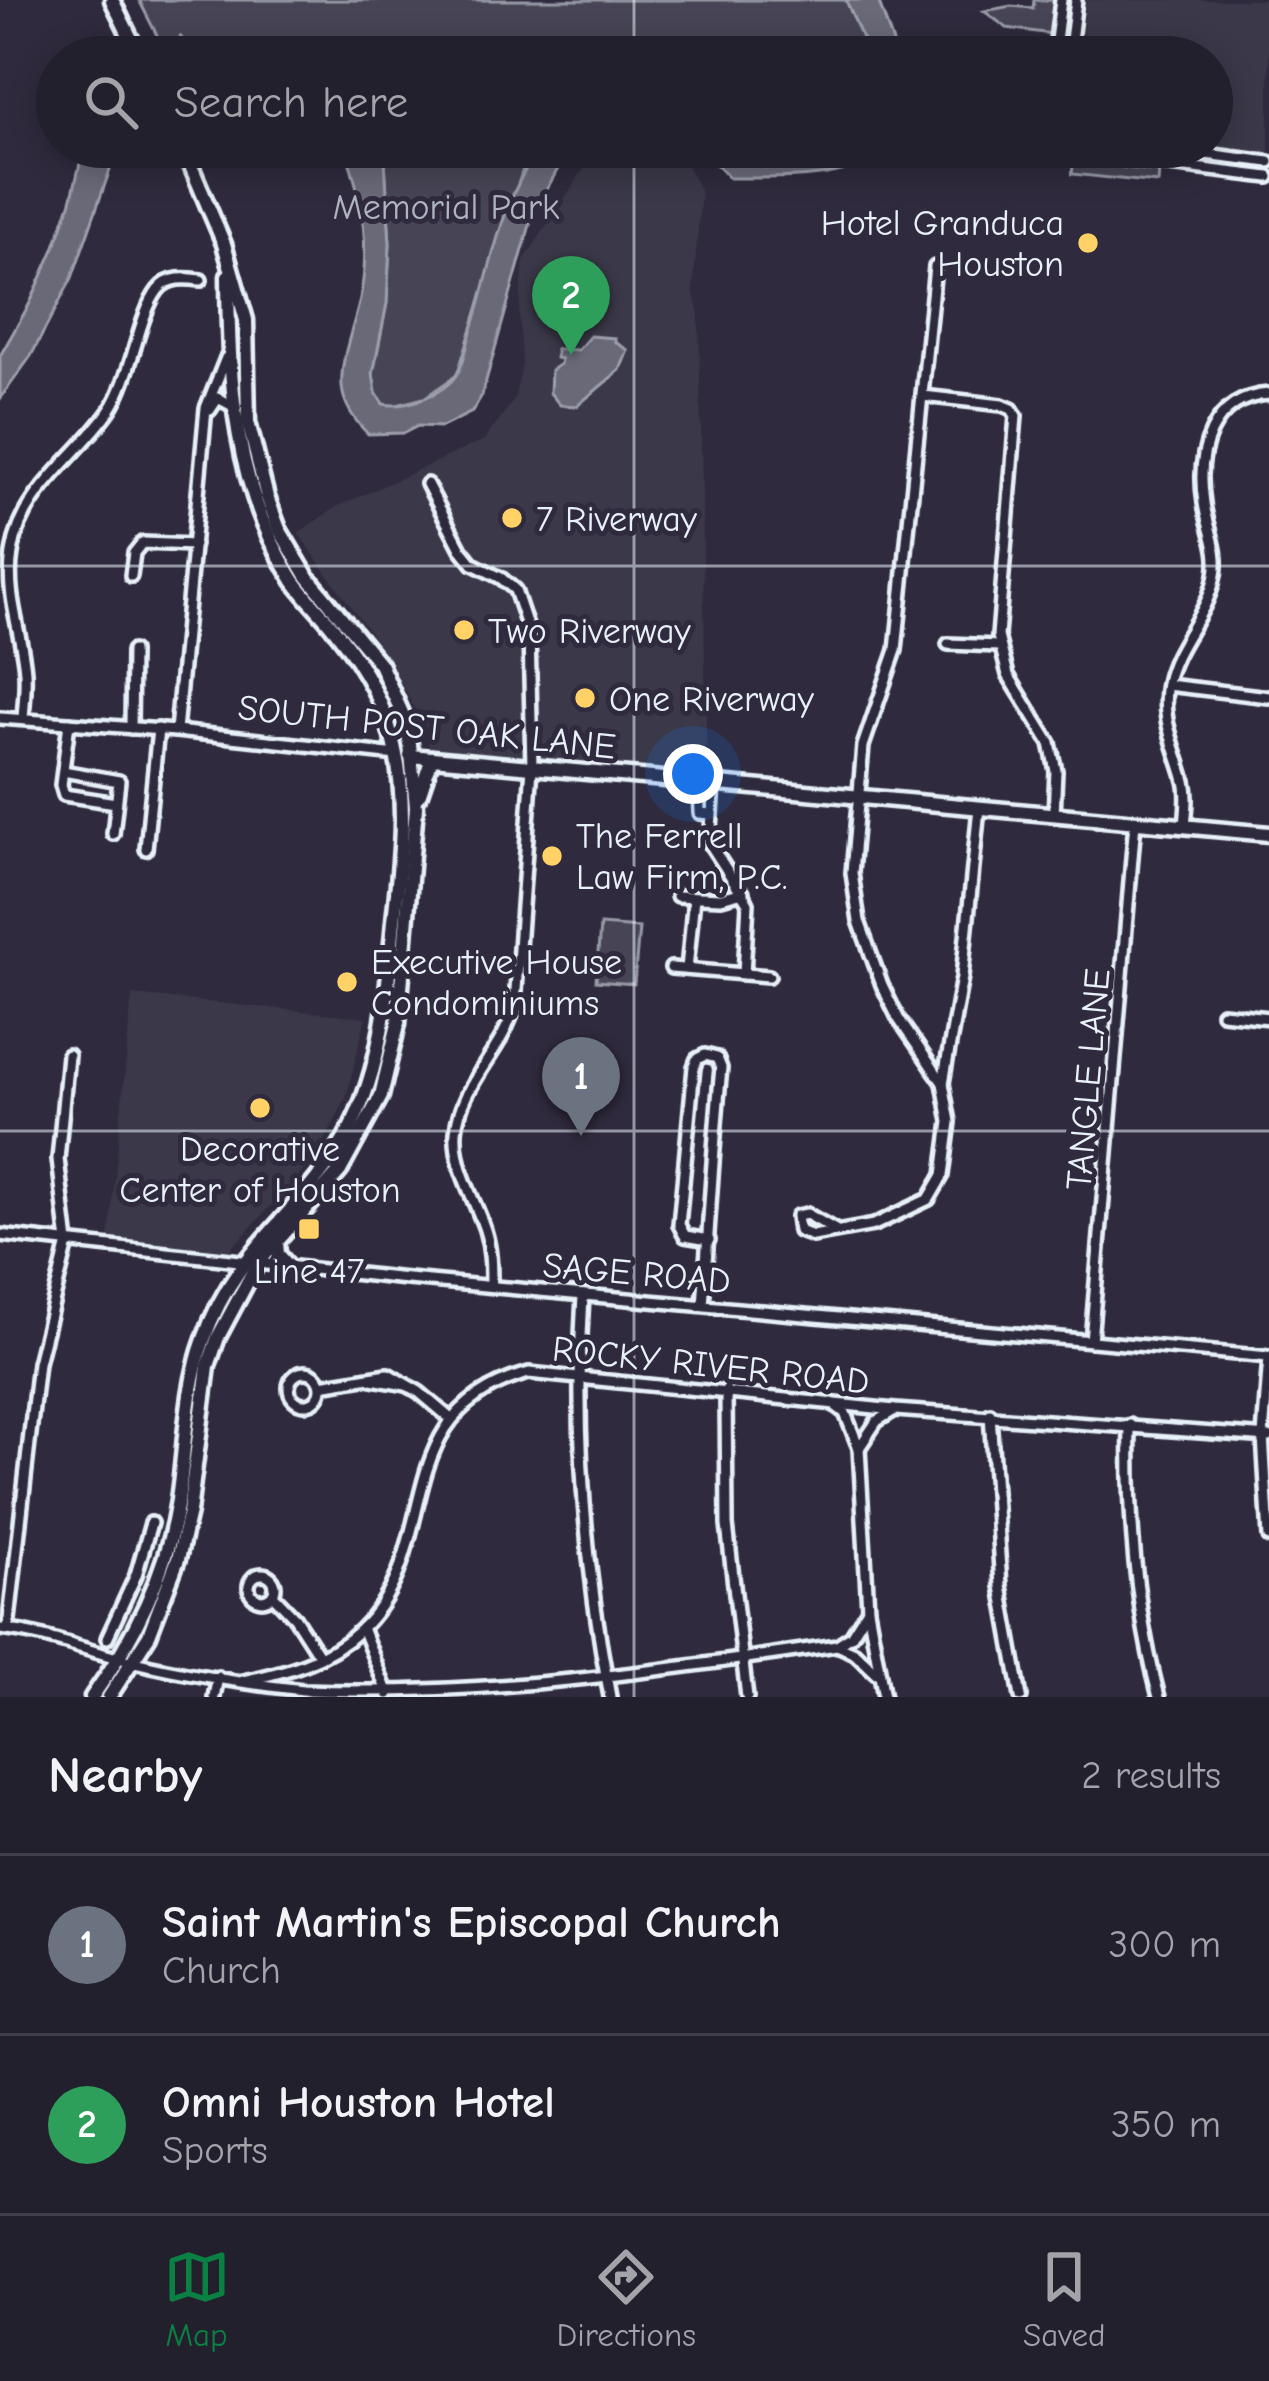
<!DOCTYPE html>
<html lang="en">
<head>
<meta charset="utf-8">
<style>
  body { margin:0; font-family:"Comic Neue",sans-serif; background:#2f2d3a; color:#f1f3f6 }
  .you { position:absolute; left:693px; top:774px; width:42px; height:42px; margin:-30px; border:9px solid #fff; border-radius:50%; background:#1a73e8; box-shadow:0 0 0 18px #1a73e833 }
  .badge { display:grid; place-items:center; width:78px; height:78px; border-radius:50%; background:#0b8043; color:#fff; font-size:39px; font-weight:700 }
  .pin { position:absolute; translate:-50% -99px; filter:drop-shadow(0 3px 6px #0008) }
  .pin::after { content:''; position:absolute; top:63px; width:42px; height:36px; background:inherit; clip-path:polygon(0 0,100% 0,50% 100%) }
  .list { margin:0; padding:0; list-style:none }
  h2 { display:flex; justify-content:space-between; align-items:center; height:156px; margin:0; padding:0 48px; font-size:51px }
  h2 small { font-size:39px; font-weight:400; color:#a3a3aa }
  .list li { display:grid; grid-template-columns:78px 1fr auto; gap:36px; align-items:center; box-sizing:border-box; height:180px; padding:0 48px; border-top:3px solid #403e4a }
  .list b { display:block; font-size:45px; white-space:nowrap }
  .list p { margin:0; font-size:39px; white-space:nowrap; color:#a3a3aa }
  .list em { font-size:39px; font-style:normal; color:#a3a3aa }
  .icon { flex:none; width:66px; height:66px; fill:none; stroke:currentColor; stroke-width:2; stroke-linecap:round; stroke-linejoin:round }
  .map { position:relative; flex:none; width:1269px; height:1697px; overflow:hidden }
  .search { position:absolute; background:#23202e; box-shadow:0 6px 30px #0003; left:36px; right:36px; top:36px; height:132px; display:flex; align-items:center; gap:30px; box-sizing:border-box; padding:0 42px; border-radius:66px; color:#a3a3aa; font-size:45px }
  .sheet { height:516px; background:#23202e }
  nav { display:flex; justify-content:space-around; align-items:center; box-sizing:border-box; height:168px; border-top:3px solid #403e4a; background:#23202e; font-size:33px; color:#a3a3aa }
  nav a { display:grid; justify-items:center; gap:6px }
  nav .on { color:#0b8043 }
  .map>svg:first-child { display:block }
  .built { fill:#3b3749 }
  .green { fill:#464455; stroke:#979aa6; stroke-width:3 }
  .water { fill:#696978; stroke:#9c9fab; stroke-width:3 }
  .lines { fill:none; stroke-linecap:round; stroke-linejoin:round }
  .stream { stroke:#9c9fab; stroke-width:3 }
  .minor-casing { stroke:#e8f1f8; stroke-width:18 }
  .major-casing { stroke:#e8f1f8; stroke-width:21 }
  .minor { stroke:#2f2a3d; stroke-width:9 }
  .major { stroke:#2f2a3d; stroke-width:12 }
  .grid { fill:none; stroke:#e8f1f8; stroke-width:3; stroke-opacity:0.55 }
  .poi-dot { fill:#ffd166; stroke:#2f2a3d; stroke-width:4.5 }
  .labels { text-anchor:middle; stroke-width:10; stroke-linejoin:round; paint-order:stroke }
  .park-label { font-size:36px; fill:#afb4bf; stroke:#2f2a3d }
  .poi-label { font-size:36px; fill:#e8f1f8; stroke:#2f2a3d; text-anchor:start }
  .street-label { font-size:36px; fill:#e8f1f8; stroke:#2f2a3d }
</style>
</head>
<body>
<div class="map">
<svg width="1269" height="1697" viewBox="0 0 1269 1697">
  <rect width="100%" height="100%" fill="#2f2a3d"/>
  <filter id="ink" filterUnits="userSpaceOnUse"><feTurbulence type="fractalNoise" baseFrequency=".00833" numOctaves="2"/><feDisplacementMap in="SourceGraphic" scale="24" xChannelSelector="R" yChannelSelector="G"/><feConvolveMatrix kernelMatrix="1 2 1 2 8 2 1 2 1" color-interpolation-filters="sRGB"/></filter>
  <g filter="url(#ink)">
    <g class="built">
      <path d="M 1086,0 L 1269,0 L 1269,157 L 1185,147 L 1212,147 L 1212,57 L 1080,57 Z"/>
      <path d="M 603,147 L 642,147 L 687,165 L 701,192 L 693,290 L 699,315 L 707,775 L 430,748 L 420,719 L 386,655 L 298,533 L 336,507 L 484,440 L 514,400 L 522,365 L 519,315 L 524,260 L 589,161 Z"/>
      <path d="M 132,995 L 366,1017 L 346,1098 L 329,1133 L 306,1168 L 230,1250 L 109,1240 Z"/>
    </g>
    <g class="green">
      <path d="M 139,0 L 846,0 L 870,57 L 168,57 Z"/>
      <path d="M 1034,0 L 1056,0 L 1052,34 L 1007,28 L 984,11 L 1011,6 L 1033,8 Z"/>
      <path d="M 377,147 L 540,147 L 523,169 L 457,375 L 424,398 L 393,406 L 383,404 L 376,393 L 373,374 L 387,303 L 390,244 L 385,160 Z"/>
      <path d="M 1083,151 L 1108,163 L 1159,171 L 1158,183 L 1072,174 L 1074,159 Z"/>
      <path d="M 600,925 L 639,928 L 634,984 L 596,981 Z"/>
    </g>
    <g class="water">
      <path d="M 846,0 L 878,0 L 898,57 L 870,57 Z"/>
      <path d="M 84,147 L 118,147 L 72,278 L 31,356 L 0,399 L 0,356 L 30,303 L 54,249 L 71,201 Z"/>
      <path d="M 344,147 L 377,147 L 385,160 L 390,244 L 387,303 L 373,374 L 376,393 L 383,404 C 405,409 444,394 457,374 C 465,363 467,342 472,329 C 492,267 500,201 540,147 L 570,147 L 533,214 L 482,395 L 472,412 L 442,427 L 418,426 L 404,433 L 368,434 C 355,421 343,404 342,386 C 340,360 353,329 359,303 C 371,251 363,196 344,147 Z"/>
      <path d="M 688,147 L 745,147 L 766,152 L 888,147 C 846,184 782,177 729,178 L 718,166 Z"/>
      <path d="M 590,336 L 615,338 L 615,342 L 628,350 L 620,370 L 577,406 L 560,405 L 550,393 L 551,370 L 560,364 L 561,359 L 556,358 L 556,349 L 578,350 Z"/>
    </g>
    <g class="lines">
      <path class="stream" d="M 180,36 L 195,57"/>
      <defs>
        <g id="minor">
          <path d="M 1054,57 L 1061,0"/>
          <path d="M 1069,57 L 1076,0"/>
          <path d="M 1093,147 L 1120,159 L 1269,177"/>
          <path d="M 1150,147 L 1269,162"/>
          <path d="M 923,396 L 1002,405 L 1012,409 L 1016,416 L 998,636 L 1008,675 L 1050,743 L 1056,771 L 1054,815"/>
          <path d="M 210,410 L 218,398 L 233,406"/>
          <path d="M 427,484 L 461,549 L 473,564 L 501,578 L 515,590 L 529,632 L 532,767 L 515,1004 C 504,1051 460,1083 456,1132 C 454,1168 474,1197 485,1230 C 491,1249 491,1266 491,1286"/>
          <path d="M 131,576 L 134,553 L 142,543 L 194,545"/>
          <path d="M 948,644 L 999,646"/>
          <path d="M 1167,685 L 1269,697"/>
          <path d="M 0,718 L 176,731 L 397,755"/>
          <path d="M 23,719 C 24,703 26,688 25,672 C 22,632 5,595 12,553 C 21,491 77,458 110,410 C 132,377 138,316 158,290 C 169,276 186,278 201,280"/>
          <path d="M 69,723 L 61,785 L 64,795 L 116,803"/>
          <path d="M 131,728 L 132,651"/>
          <path d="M 176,731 L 206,408 L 226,358"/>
          <path d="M 63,771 L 119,781 L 113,834"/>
          <path d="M 699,782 L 700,813 L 711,814"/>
          <path d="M 714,784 L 710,844 L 748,903 L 744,974"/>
          <path d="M 1185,827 C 1186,811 1189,796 1185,781 C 1176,747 1160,720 1167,683 C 1175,643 1208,615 1215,575 C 1220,549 1207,527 1204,503 C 1196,452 1211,398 1269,394"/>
          <path d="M 146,849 L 158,729"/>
          <path d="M 677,896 L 721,898 L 743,892"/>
          <path d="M 671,968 L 769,976"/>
          <path d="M 687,969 L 694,897"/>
          <path d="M 1222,1013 L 1269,1018"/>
          <path d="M 943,1083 L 962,977 L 979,808"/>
          <path d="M 837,1231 L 807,1214 L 797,1216 L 799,1231 L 813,1236 L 874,1225 L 929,1199 L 943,1175 L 950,1122 L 943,1083 L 898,1018 L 882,985 L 859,921 L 852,873 L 863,746 L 896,650 L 935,267"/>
          <path d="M 0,1235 L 397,1278 L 1269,1357"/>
          <path d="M 583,1295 C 574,1432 584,1562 610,1697"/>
          <path d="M 703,1305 C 709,1226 713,1147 721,1068 L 717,1058 L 705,1055 L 697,1059 L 694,1067 L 679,1225 L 685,1236 L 709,1240"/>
          <path d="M 1091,1341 L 1135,822"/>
          <path d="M 1269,1357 L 1263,1436 L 1269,1537"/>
          <circle cx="305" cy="1388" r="16"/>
          <path d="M 372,1379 L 406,1385"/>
          <path d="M 321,1385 L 388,1374 L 419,1392 L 451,1419"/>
          <path d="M 726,1390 L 727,1525 L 747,1697"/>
          <path d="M 832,1403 L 845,1413 L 859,1448 L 868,1609 L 884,1697"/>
          <path d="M 990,1414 L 1001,1586 L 1021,1697"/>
          <path d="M 1130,1425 C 1128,1517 1135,1607 1159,1697"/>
          <path d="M 859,1448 L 877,1421 L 895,1410"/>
          <circle cx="262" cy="1587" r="13"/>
          <path d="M 273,1595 L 295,1618 L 320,1657"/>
          <path d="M 362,1628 L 388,1694"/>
          <path d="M 0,1629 C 41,1633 76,1647 114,1657 C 175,1673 240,1683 303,1690 C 481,1697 661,1671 837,1645 L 851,1636 L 868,1609"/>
          <path d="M 8,1629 L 38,1363 L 68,1243 L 58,1159 L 68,1055"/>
          <path d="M 107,1638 L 136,1575 L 151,1523"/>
          <path d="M 837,1645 L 855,1653 L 876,1673"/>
          <path d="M 243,1681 C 286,1672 327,1661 360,1630 C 447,1548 383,1412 529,1373 L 895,1410 L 1269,1437"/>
          <path d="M 214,1697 L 218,1677"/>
        </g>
        <g id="major">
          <path d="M 112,0 L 140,57"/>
          <path d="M 410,756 L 1269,834"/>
          <path d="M 419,796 L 432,758"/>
          <path d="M 277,1242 L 278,1254 L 289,1267"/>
          <path d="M 92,1697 C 135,1637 167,1573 178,1500 C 186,1447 185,1390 204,1339 C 232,1259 282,1227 329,1163 C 381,1092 386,1006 394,921 C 400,865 408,806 395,750 C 386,704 364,666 335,630 C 322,613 306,598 294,581 C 233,487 229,384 228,276"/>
          <path d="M 109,1697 L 149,1635 L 178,1559 L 189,1512 L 208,1366 L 218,1337 L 257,1264 L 340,1171 L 381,1096 L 398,1024 L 416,807 L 410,744 L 402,713 L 380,664 L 307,576 L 279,529 L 267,497 L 248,422 L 246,320 L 224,244 L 183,147"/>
        </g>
      </defs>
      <use href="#minor" class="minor-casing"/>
      <use href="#major" class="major-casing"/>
      <use href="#minor" class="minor"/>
      <use href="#major" class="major"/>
    </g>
  </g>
  <path class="grid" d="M 634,0 L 634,57M 634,147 L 634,1697M 0,566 L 1269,566M 0,1131 L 1269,1131"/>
  <g class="poi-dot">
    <circle cx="1088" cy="243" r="12"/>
    <circle cx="512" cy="518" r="12"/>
    <circle cx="464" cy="630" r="12"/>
    <circle cx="585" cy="698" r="12"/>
    <circle cx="552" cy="856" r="12"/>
    <circle cx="347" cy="982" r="12"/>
    <circle cx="260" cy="1108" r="12"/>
    <rect x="297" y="1217" width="24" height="24" rx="6"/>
  </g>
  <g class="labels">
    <g class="park-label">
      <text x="446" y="219">Memorial Park</text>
    </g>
    <g class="poi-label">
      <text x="1064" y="235" text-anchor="end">Hotel Granduca<tspan x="1064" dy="41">Houston</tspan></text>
      <text x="536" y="531">7 Riverway</text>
      <text x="488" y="643">Two Riverway</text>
      <text x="609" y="711">One Riverway</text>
      <text x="576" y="848">The Ferrell<tspan x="576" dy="41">Law Firm, P.C.</tspan></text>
      <text x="371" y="974">Executive House<tspan x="371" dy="41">Condominiums</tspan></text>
      <text x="260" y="1161" text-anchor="middle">Decorative<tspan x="260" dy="41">Center of Houston</tspan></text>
      <text x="309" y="1283" text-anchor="middle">Line 47</text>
    </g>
    <g class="street-label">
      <text transform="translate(427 726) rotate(6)" y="13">SOUTH POST OAK LANE</text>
      <text transform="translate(1087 1079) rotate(-85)" y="13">TANGLE LANE</text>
      <text transform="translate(637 1272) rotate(5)" y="13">SAGE ROAD</text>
      <text transform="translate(711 1364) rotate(6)" y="13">ROCKY RIVER ROAD</text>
    </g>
  </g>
</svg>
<div class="you"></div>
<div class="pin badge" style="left:581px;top:1136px;background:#6b7280">1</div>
<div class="pin badge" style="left:571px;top:355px;background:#2e9e5b">2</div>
<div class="search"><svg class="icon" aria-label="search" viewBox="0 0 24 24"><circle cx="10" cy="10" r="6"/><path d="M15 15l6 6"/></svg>Search here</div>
</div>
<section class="sheet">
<h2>Nearby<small>2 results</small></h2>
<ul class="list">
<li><span class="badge" style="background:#6b7280">1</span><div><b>Saint Martin's Episcopal Church</b><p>Church</p></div><em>300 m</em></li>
<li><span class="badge" style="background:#2e9e5b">2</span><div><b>Omni Houston Hotel</b><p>Sports</p></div><em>350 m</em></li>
</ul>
</section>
<nav>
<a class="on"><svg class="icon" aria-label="map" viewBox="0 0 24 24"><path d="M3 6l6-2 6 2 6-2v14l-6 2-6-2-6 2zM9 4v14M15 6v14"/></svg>Map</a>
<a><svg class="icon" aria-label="directions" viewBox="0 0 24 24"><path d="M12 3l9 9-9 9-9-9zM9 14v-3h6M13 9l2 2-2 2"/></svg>Directions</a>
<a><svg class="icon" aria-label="saved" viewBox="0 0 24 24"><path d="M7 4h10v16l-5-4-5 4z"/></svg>Saved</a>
</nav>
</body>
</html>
